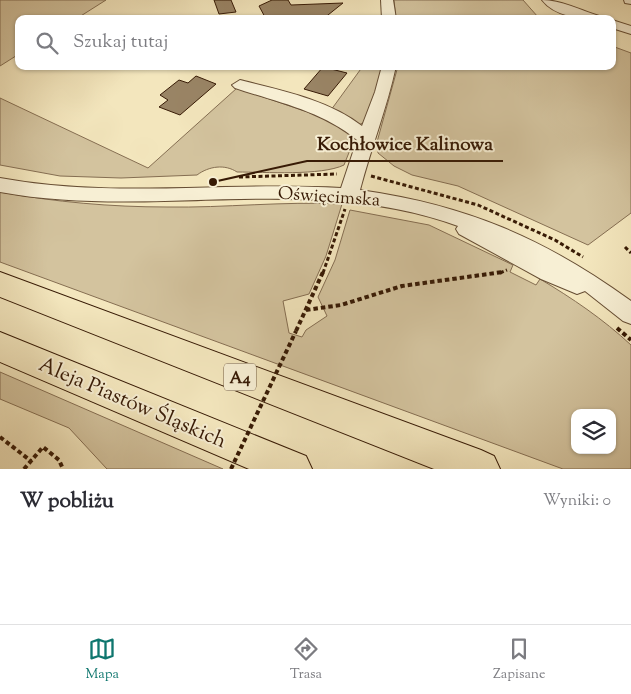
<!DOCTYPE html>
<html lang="pl">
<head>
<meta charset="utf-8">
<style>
  body { margin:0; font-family:"Sorts Mill Goudy",serif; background:#f7f7f7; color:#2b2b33 }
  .controls { position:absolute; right:15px; bottom:15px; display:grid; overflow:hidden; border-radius:10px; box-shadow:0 1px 4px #0004 }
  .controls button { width:45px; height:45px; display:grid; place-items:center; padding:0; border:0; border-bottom:1px solid #e1e1e2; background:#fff; color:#2b2b33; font:25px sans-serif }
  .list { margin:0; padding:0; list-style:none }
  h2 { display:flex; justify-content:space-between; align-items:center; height:65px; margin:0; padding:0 20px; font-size:21px }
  h2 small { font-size:16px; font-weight:400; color:#7c7c81 }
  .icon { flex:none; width:28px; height:28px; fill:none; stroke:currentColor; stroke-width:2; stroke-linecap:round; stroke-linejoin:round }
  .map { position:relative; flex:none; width:631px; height:469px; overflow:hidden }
  .search { position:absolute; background:#fff; box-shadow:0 1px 4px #0004; left:15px; right:15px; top:15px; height:55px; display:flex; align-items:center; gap:12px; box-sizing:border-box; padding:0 18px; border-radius:10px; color:#7c7c81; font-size:19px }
  .sheet { height:155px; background:#fff }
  nav { display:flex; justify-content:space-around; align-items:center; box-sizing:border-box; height:70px; border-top:1px solid #e1e1e2; background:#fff; font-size:14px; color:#7c7c81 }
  nav a { display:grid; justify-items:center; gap:2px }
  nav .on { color:#0f766e }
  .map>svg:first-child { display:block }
  .green { fill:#d3c39e; stroke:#856e52; fill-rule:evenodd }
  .building { fill:#998465; stroke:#371a05 }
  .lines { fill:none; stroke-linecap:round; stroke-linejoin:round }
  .minor-casing { stroke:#664d33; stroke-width:2 }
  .highway-casing { stroke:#371a05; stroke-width:2 }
  .path-far1 { stroke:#371a05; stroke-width:3; stroke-dasharray:4 2.5; stroke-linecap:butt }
  .path { stroke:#371a05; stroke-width:4; stroke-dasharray:4.5 3; stroke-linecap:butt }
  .minor { fill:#f7efd4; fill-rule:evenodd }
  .highway { fill:#f3e6bd; fill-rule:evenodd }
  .path-bridge { stroke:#371a05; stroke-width:4; stroke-dasharray:4.5 3; stroke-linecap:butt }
  .labels { text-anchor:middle; stroke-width:4; stroke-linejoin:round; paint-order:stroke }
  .shield { fill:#f7efd4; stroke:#715a43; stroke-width:1 }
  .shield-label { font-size:16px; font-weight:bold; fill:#371a05 }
  .street-label { font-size:18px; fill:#371a05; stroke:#f7efd4 }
  .near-street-label { font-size:21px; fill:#371a05; stroke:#f7efd4 }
  .leader { fill:none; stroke:#371a05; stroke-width:2 }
  .callout-dot { fill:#371a05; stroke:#f7efd4; stroke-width:2 }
  .callout-label { font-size:19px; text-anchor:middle; font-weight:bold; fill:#371a05; stroke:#f7efd4; stroke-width:4; stroke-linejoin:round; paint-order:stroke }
</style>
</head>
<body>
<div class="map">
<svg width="631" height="469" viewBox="0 0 631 469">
  <rect width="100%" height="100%" fill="#f3e6bd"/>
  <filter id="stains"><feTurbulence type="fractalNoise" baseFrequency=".004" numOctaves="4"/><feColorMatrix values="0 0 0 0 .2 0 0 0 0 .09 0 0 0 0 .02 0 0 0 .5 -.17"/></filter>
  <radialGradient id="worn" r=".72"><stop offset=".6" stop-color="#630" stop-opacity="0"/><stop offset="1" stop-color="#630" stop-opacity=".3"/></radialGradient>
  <g class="green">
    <path d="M 0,0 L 106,0 L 76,19 L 19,19 L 19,54 L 0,66 Z"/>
    <path d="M 394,0 L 523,0 L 538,17 L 543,19 L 396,19 Z"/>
    <path d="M 612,46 L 631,53 L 631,213 L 588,245 L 458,186 L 412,175 L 394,166 L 378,153 L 377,142 L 398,66 L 612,66 Z"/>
    <path d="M 363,66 L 384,66 L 366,121 L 359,125 L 351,119 L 331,110 Z"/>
    <path d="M 237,88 L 325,118 L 352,134 L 354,140 L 344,165 C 321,176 265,172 237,172 C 225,164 209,166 197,175 L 121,178 L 60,176 L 0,165 L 0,98 L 148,168 Z"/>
    <path d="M 0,192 C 55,202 111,207 167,207 C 225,208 283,201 342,204 L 326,256 L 309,294 L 283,301 L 289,333 L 302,337 L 306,330 L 327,316 L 318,297 L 335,260 L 350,210 L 429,225 L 513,265 L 510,272 L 536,285 L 540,279 C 572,298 603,319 631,345 L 631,469 L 563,469 L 0,262 ZM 575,413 L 612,413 L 612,450 L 575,450 Z"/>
    <path d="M 0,372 L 223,469 L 107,469 L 69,428 L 0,399 Z"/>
  </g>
  <g class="building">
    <path d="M 214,0 L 231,0 L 236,12 L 219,14 Z"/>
    <path d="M 272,0 L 288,0 L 291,5 L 343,3 L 323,19 L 266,19 L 259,6 Z"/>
    <path d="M 323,67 L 347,73 L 328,96 L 304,89 Z"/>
    <path d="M 196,76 L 216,84 L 180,115 L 159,107 L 168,100 L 160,95 L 179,80 L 188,83 Z"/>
  </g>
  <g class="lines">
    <defs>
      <g id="minor">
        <path d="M 381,0 L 393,0 L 396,19 L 382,19 Z"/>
        <path d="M 542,0 C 561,0 580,10 599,16 L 601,19 C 581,19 555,17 542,0 Z"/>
        <path d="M 624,0 L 631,0 L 631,4 L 625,3 Z"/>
        <path d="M 612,20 L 631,26 L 631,34 L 612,28 Z"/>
        <path d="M 382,66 L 396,66 C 387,108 371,148 360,190 C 466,205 544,238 631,301 L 631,324 L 623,321 L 585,291 L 577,294 L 541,279 L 459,234 L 456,229 L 458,226 C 310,172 151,220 0,192 L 0,178 C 113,199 227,181 341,188 L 357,140 C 322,111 277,102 235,88 L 232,85 L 240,80 C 280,90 329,100 362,126 L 375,92 Z"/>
      </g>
      <g id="highway">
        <path d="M 0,272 L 481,450 L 494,456 L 500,469 L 434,469 L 0,297 Z"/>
        <path d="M 0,332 L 306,456 L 312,469 L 249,469 L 0,362 Z"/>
      </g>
    </defs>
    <use href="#minor" class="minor-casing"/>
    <use href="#highway" class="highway-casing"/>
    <g class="path-far1">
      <path d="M 371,176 L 478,205 L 555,240 L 583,257"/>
      <path d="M 239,177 L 337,174"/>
      <path d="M 625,247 L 631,253"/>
      <path d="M 323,273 L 345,209"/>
      <path d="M 500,273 L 507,270"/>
    </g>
    <g class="path">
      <path d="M 306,310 L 341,305 L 402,286 L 503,272"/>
      <path d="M 617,328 L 631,340"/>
      <path d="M 296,331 L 323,272"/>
      <path d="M 0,437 L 31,461"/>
      <path d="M 24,469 L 43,447 L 59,460 L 63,469"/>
    </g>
    <use href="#minor" class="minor"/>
    <use href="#highway" class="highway"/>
    <path class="path-bridge" d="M 231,469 L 296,331"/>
  </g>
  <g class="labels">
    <rect class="shield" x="224" y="363.5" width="32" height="27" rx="4"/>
    <g class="shield-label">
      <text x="240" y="383">A4</text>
    </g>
    <g class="street-label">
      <text transform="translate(329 196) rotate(4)" y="6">Oświęcimska</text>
    </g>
    <g class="near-street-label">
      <text transform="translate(133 402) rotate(23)" y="7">Aleja Piastów Śląskich</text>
    </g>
  </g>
  <path class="leader" d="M213 182L307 161H503"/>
  <circle class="callout-dot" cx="213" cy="182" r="5"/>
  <g class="callout-label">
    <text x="405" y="150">Kochłowice Kalinowa</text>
  </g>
  <rect width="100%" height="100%" filter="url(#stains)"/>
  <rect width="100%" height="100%" fill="url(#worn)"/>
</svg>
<div class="controls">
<button><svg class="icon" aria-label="layers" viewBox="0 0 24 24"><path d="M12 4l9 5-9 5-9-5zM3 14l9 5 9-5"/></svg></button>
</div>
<div class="search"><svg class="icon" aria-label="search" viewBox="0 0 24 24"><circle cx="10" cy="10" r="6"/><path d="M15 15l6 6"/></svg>Szukaj tutaj</div>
</div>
<section class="sheet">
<h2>W pobliżu<small>Wyniki: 0</small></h2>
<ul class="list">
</ul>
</section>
<nav>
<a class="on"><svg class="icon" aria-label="map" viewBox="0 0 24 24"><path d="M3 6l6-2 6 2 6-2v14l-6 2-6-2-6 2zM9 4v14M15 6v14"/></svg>Mapa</a>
<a><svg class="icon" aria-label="directions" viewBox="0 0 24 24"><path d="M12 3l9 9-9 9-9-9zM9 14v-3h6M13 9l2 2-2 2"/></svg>Trasa</a>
<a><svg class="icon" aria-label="saved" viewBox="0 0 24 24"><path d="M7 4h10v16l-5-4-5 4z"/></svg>Zapisane</a>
</nav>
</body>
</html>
